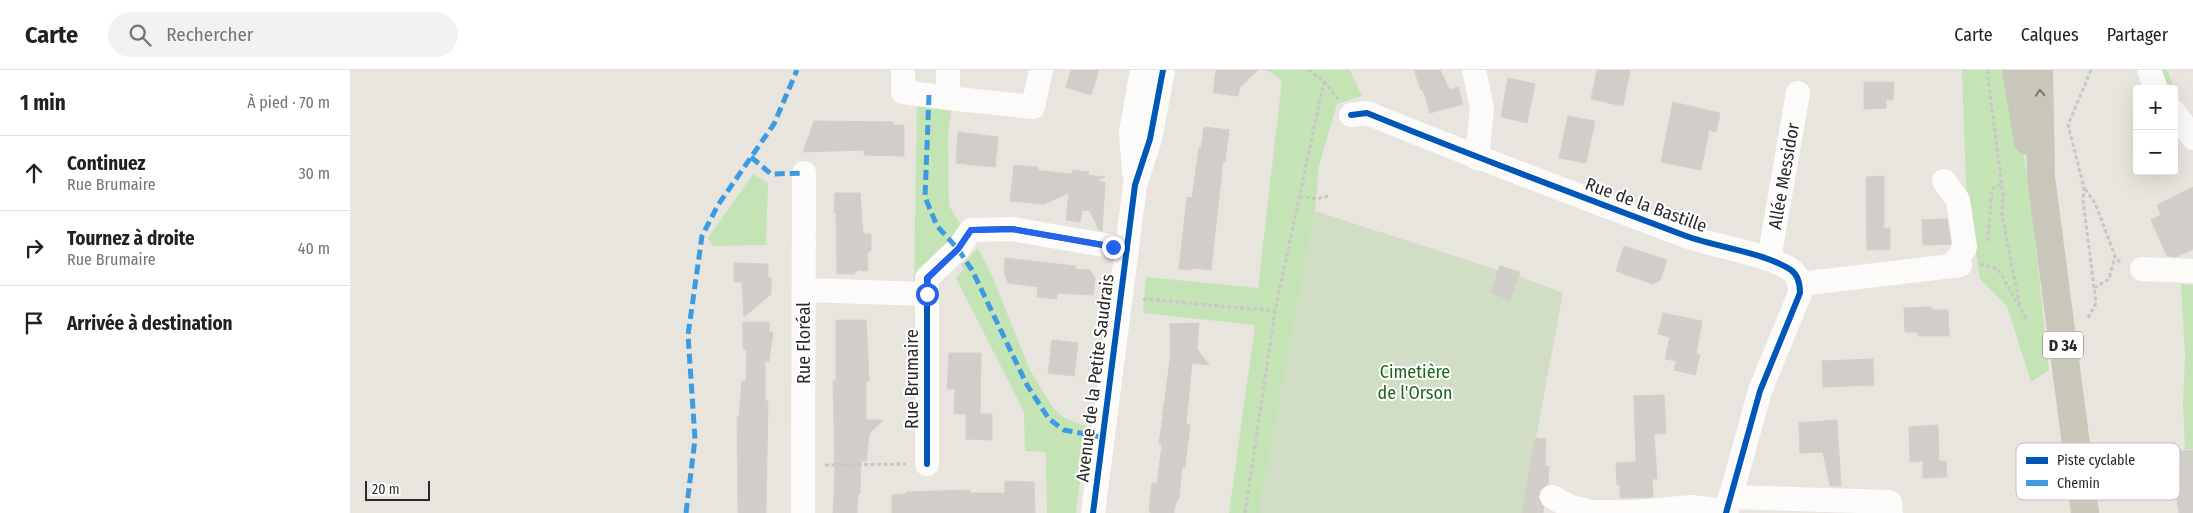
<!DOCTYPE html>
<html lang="fr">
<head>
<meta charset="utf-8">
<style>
  body { margin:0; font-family:"Fira Sans Condensed",sans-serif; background:#f2f2f2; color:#202124 }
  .controls { position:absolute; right:15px; top:15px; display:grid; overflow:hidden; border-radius:5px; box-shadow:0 5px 20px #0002 }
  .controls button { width:45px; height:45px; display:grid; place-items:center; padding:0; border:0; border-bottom:1px solid #e0e0e0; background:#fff; color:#202124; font:25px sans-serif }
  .scale { position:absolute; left:15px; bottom:12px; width:65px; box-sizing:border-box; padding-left:5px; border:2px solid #292929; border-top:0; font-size:14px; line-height:18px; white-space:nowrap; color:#292929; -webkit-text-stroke:4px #fff; paint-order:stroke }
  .stop { position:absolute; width:15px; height:15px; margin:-11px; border:4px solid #2563eb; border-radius:50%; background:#fff }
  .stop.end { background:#2563eb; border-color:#fff; box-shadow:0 1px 5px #0008 }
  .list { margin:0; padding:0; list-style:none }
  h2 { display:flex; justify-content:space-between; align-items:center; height:65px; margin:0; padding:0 20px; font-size:21px }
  h2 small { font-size:16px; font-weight:400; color:#757577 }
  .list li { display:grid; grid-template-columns:32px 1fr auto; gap:15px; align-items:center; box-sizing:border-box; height:75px; padding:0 20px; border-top:1px solid #e0e0e0 }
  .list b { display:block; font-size:19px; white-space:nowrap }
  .list p { margin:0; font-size:16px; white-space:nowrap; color:#757577 }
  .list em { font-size:16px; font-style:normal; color:#757577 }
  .icon { flex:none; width:28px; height:28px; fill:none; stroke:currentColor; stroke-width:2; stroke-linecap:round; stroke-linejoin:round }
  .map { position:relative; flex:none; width:1843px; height:443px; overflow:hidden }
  header { display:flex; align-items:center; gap:30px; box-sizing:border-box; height:70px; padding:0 25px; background:#fff; border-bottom:1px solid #e0e0e0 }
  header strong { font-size:24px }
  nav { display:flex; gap:28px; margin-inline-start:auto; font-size:18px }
  .search { width:350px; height:45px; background:#f2f2f2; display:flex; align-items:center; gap:12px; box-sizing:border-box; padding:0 18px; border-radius:28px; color:#757577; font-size:19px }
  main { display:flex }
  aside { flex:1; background:#fff }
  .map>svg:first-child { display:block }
  .green { fill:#c4e4b6 }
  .cemetery { fill:#d1ddc5 }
  .building { fill:#d1cec9; stroke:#d3d0ca }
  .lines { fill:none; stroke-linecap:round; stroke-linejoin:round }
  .path { stroke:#c8c7c6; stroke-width:3; stroke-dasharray:4 2.5; stroke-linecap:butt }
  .minor { stroke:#fcfbfa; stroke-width:24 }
  .major { stroke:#c9c7b9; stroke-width:28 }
  .quiet { stroke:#3d9ce1; stroke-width:5; stroke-dasharray:10 5; stroke-linecap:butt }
  .cycleway-casing { stroke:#fff; stroke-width:9 }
  .cycleway { stroke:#0057b8; stroke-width:6 }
  .oneway { stroke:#797871 }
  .route { stroke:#2563eb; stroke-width:6 }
  .labels { text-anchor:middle; stroke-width:4; stroke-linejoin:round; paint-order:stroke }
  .shield { fill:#fff; stroke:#696969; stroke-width:1 }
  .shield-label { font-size:16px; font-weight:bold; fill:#292929 }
  .street-label { font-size:18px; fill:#292929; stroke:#fff }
  .park-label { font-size:18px; fill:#1e6619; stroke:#fff }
  .key { fill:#fff; stroke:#bfbfbf; stroke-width:1 }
  .key-label { font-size:14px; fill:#292929 }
</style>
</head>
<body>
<header>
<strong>Carte</strong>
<div class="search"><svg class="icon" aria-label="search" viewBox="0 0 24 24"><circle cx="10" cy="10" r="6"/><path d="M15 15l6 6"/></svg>Rechercher</div>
<nav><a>Carte</a><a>Calques</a><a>Partager</a></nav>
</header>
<main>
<aside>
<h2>1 min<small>À pied · 70 m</small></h2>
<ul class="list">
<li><svg class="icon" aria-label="ahead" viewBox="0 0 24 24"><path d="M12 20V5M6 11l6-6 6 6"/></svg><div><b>Continuez</b><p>Rue Brumaire</p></div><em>30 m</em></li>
<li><svg class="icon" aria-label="right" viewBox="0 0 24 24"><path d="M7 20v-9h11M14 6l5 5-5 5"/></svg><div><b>Tournez à droite</b><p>Rue Brumaire</p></div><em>40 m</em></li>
<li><svg class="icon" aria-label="arrive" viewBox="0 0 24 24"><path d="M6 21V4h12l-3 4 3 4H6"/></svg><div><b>Arrivée à destination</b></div></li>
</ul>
</aside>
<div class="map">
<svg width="1843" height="443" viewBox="0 0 1843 443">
  <rect width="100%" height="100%" fill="#e8e5de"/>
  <g class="green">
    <path d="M 917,0 L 1000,0 L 1012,26 L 987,34 L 969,96 L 965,141 L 909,443 L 879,443 L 905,255 L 793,243 L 796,207 L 908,218 L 932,10 Z"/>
    <path d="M 1612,0 L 1661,0 L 1682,140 L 1699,300 L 1681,312 L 1657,236 L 1630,209 L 1616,116 Z"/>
    <path d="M 1809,0 L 1817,0 L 1826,23 L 1824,19 L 1817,19 Z"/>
    <path d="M 567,32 L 602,36 L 598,65 L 599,136 L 613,158 L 583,185 L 564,213 Z"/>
    <path d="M 403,104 L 418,113 L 416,175 L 363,176 L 358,168 Z"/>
    <path d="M 628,178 L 642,206 L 680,300 L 703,338 L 715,348 L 737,357 L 726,443 L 697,443 L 696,382 L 675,381 L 674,342 L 606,208 L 614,199 L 611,195 Z"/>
    <path d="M 1831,214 L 1843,215 L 1843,379 L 1835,379 L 1833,333 L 1835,286 Z"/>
  </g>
  <path class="cemetery" d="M 965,141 L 1148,200 L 1150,196 L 1167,201 L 1169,202 L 1168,206 L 1213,223 L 1172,443 L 909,443 Z"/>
  <g class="building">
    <path d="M 721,0 L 749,0 L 741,25 L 716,17 Z"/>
    <path d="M 866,0 L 908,0 L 890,17 L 888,26 L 863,23 Z"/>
    <path d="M 1064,0 L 1090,0 L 1100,20 L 1108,17 L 1113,34 L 1080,43 L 1073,20 L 1071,20 Z"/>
    <path d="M 1247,0 L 1280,0 L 1273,36 L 1241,29 Z"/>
    <path d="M 1158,8 L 1185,14 L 1177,53 L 1151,47 Z"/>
    <path d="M 1514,12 L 1544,12 L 1543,30 L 1536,30 L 1536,38 L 1514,39 Z"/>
    <path d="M 1323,32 L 1370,43 L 1366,62 L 1359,60 L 1351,100 L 1311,92 Z"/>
    <path d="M 1218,46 L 1245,51 L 1236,93 L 1209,88 Z"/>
    <path d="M 464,51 L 543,52 L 543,55 L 554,55 L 554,86 L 514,85 L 514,80 L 453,82 Z"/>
    <path d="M 854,57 L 879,60 L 875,92 L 873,91 L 861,200 L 844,198 L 841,200 L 829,199 L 837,127 L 842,128 L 849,78 L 851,78 Z"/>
    <path d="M 608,62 L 648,67 L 645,97 L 606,93 Z"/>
    <path d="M 664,95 L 687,97 L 690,101 L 722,104 L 722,100 L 739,102 L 738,105 L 755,107 L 746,111 L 755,112 L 752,161 L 749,160 L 740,141 L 732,140 L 730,152 L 716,150 L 719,123 L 694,134 L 660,131 Z"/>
    <path d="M 1534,106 L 1534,158 L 1540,158 L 1540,179 L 1517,180 L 1516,107 Z"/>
    <path d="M 1843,117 L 1843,179 L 1826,187 L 1817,186 L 1801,150 L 1811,145 L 1807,135 Z"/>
    <path d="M 485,123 L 510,123 L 513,164 L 521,164 L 521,180 L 517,183 L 518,201 L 508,200 L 504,204 L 487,204 L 486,143 L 484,143 Z"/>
    <path d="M 1597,149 L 1601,174 L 1573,175 L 1572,150 Z"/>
    <path d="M 1274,176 L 1317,190 L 1310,210 L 1303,214 L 1266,201 Z"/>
    <path d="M 655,188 L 725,196 L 726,199 L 740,200 L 745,208 L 743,225 L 707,223 L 707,229 L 687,227 L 688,217 L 658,213 L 654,202 Z"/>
    <path d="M 384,193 L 418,194 L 418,207 L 421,208 L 421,224 L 394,247 L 392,212 L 384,212 Z"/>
    <path d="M 1150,196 L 1170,202 L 1160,230 L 1141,223 Z"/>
    <path d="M 1582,237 L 1582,240 L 1598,240 L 1599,266 L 1568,266 L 1568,262 L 1555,262 L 1554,238 Z"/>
    <path d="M 1313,243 L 1352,251 L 1346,284 L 1350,285 L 1345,305 L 1324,300 L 1326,291 L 1315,289 L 1320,267 L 1308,264 Z"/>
    <path d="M 486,250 L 516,250 L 519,311 L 516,311 L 516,350 L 533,350 L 519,364 L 516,391 L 511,391 L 510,423 L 508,424 L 507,443 L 483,443 L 485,400 L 483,311 L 486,311 Z"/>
    <path d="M 393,252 L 419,252 L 419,262 L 423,262 L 419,291 L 415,291 L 415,331 L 418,331 L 416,443 L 388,443 L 387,347 L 389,347 L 392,311 L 396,311 L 397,281 L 393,278 Z"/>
    <path d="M 849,253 L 847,279 L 859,295 L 842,293 L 836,354 L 840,355 L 835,397 L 832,397 L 829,428 L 826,432 L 824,443 L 801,443 L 799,440 L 802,413 L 807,413 L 812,375 L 809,374 L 820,290 L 820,254 Z"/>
    <path d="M 702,270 L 728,273 L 724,306 L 698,303 Z"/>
    <path d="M 599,283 L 631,283 L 630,344 L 642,344 L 642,370 L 616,369 L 616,344 L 604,344 L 605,319 L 597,319 Z"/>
    <path d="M 1523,289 L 1524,315 L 1473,317 L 1472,291 Z"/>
    <path d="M 1314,325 L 1316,363 L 1304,364 L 1307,409 L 1302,409 L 1303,427 L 1270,428 L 1270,415 L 1267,415 L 1266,393 L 1286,392 L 1284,326 Z"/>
    <path d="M 1487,350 L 1491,416 L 1480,416 L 1473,382 L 1450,383 L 1449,353 Z"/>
    <path d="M 1588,355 L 1589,391 L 1596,391 L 1597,407 L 1573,408 L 1573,391 L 1560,392 L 1559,357 Z"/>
    <path d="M 1185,368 L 1196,369 L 1195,396 L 1199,396 L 1198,414 L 1190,420 L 1188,427 L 1194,437 L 1193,443 L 1172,443 Z"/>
    <path d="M 1843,380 L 1843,443 L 1829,443 L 1820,381 Z"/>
    <path d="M 655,411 L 684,412 L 685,443 L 542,443 L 542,425 L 556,424 L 556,422 L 619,420 L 620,423 L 655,423 Z"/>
  </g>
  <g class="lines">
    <g class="path">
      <path d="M 958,0 L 974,11 L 988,29"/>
      <path d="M 1637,0 L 1653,125 L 1652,145 L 1670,237"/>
      <path d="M 1735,119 L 1745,133 L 1765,186 L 1771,194"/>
      <path d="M 949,126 L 966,129 L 978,126"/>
      <path d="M 1638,171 L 1642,119 L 1651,114"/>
      <path d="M 1630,194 L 1648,199 L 1677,250"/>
      <path d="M 1744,218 L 1759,209 L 1765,186"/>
      <path d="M 793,229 L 925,241"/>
      <path d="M 1738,248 L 1746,233 L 1733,130 L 1734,118 L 1718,55 L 1741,0"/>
      <path d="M 475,395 L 556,394"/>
      <path d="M 895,443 L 925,241 L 974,11"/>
    </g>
    <g class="minor">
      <path d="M 553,0 L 553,22 L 598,28 L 598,0"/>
      <path d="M 1124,0 L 1132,38 L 1127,88"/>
      <path d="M 1799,0 L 1806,19"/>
      <path d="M 598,28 L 683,37 L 691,0"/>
      <path d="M 1824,42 L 1843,68"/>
      <path d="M 1001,45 L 1017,43 C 1122,86 1229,126 1336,166 C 1366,177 1416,183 1441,200 C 1448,205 1450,215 1450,223 L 1410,321 L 1376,443"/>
      <path d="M 784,104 L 781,62 L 792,0"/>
      <path d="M 1594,111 L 1608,130 L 1615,177 L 1603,196"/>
      <path d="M 1419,189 L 1448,23"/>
      <path d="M 1792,199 L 1843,201"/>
      <path d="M 1450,214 L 1610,195"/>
      <path d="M 454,220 L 577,224"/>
      <path d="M 577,394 L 577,208 L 608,179 L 621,160 L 662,159 L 777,179"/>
      <path d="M 1202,427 L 1221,437 L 1242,442 L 1287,442 L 1341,437 L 1377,441"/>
      <path d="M 1380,427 L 1540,432 L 1541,443"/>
      <path d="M 453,443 L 454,103"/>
      <path d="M 743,443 L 785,115 L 800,69 L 813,0"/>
    </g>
    <g class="major">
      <path d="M 1666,0 L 1678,71"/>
      <path d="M 1689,0 L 1691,107 L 1735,443"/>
    </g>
    <g class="quiet">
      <path d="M 579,25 L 575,127 L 587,156 L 608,179 L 622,200 L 677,315 L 699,349 L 714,360 L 751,367"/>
      <path d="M 401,87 L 421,104 L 454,103"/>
      <path d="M 336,443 L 345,369 L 338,265 L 352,166 L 368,135 L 424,54 L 447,0"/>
    </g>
    <defs>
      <g id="cycleway">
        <path d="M 1001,45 L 1017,43 C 1122,86 1229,126 1336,166 C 1366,177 1416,183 1441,200 C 1448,205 1450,215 1450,223 L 1410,321 L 1376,443"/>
        <path d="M 577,394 L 577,208 L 608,179 L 621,160 L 662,159 L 777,179"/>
        <path d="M 743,443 L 785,115 L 800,69 L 813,0"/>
      </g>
    </defs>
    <use href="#cycleway" class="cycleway-casing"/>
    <use href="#cycleway" class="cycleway"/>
  </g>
  <defs><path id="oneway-chevron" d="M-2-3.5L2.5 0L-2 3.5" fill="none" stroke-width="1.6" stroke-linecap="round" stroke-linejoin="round" transform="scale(1.25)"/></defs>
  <use class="oneway" href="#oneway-chevron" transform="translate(1690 23) rotate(-93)"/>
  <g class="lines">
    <path class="route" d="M 577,224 L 578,208 L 608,179 L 621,160 L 662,159 L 763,177"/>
  </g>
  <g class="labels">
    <rect class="shield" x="1693" y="261.5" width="40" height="27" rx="4"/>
    <g class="shield-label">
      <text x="1713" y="281">D 34</text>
    </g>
    <g class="street-label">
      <text transform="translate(1434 106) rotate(-80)" y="6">Allée Messidor</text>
      <text transform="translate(1296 135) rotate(20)" y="6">Rue de la Bastille</text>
      <text transform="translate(454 273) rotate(-90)" y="6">Rue Floréal</text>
      <text transform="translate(745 308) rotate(-83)" y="6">Avenue de la Petite Saudrais</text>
      <text transform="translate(562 309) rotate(-90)" y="6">Rue Brumaire</text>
    </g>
    <g class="park-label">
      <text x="1065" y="308">Cimetière<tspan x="1065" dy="21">de l'Orson</tspan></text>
    </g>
  </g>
  <rect x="1666" y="373" width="164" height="57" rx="8" class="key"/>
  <rect x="1676" y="387" width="22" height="7" fill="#0057b8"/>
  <rect x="1676" y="410" width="22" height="6" fill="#3d9ce1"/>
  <g class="key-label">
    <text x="1707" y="395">Piste cyclable</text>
    <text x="1707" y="418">Chemin</text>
  </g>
</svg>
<div class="controls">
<button>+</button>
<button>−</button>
</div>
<div class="scale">20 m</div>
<div class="stop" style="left:577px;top:224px"></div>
<div class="stop end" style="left:763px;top:177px"></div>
</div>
</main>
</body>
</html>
